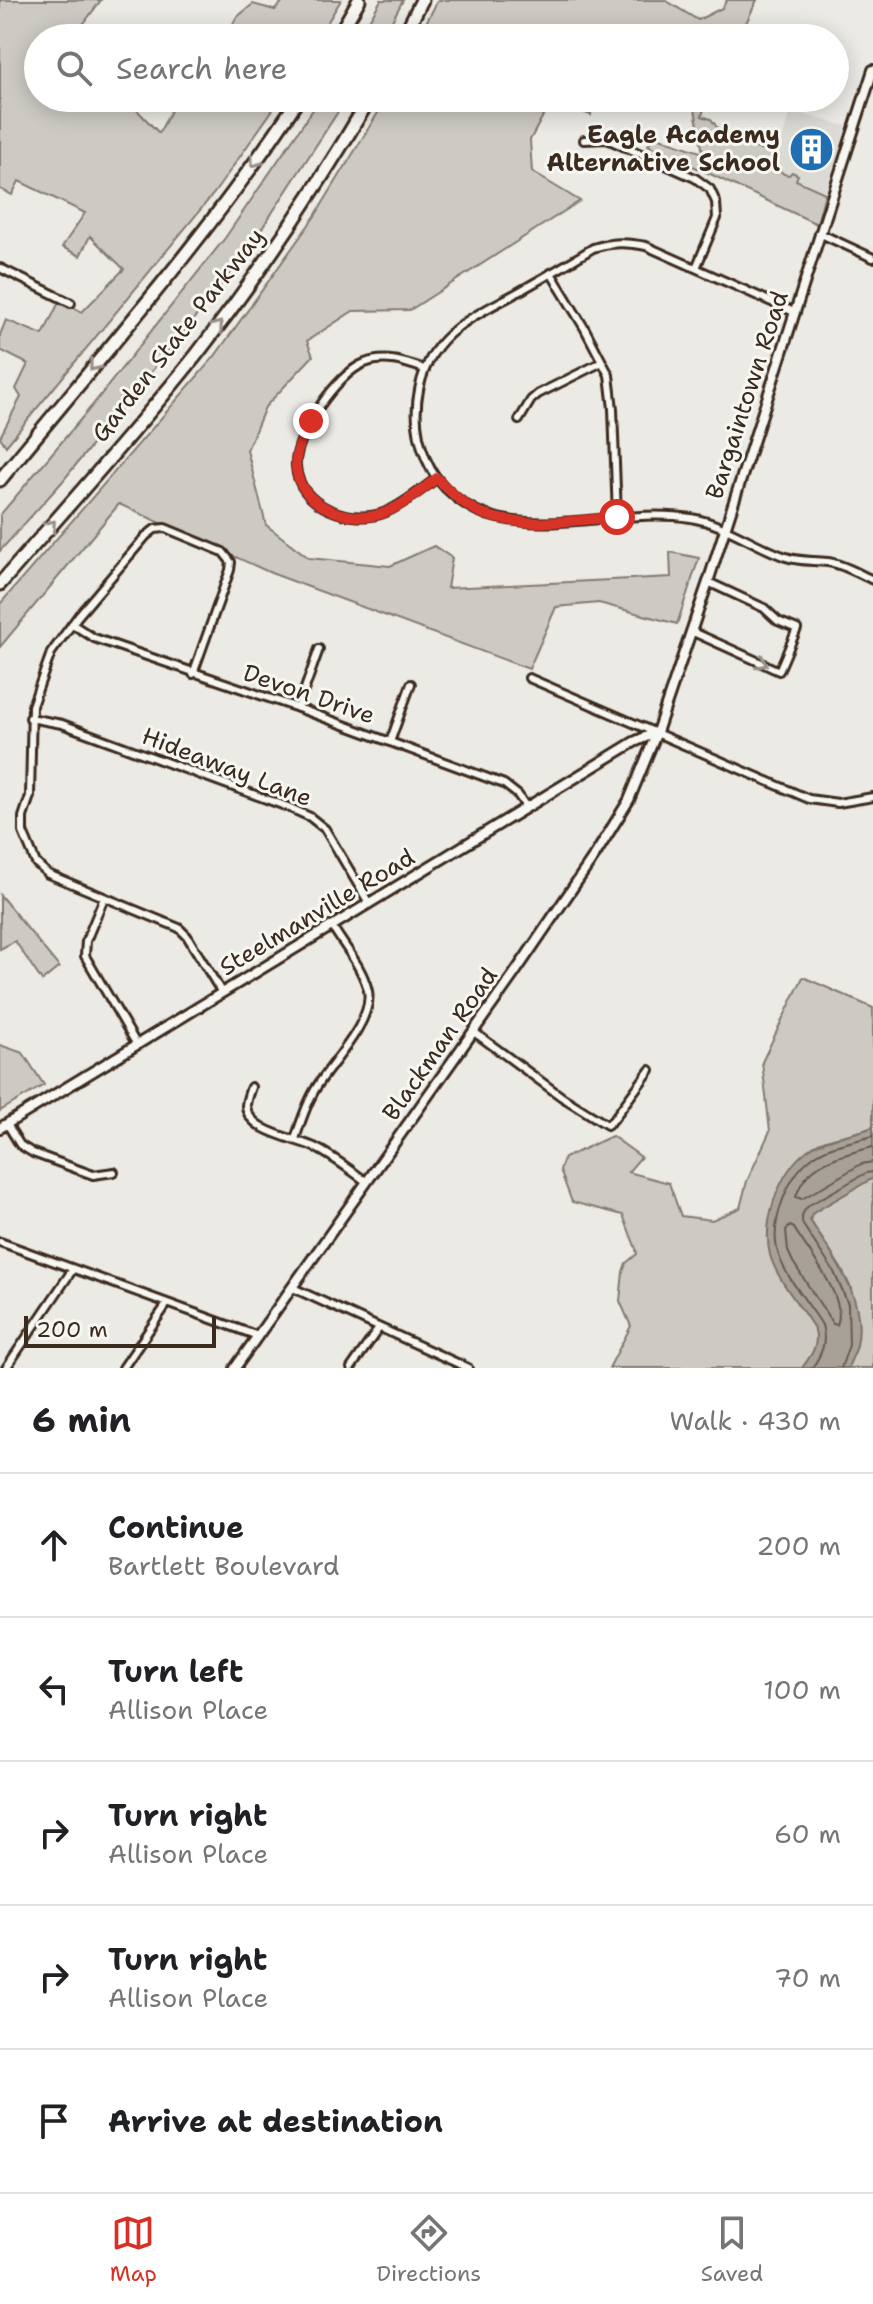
<!DOCTYPE html>
<html lang="en">
<head>
<meta charset="utf-8">
<style>
  body { margin:0; font-family:"Shantell Sans",sans-serif; background:#f2f2f2; color:#202124 }
  .scale { position:absolute; left:24px; bottom:20px; width:192px; box-sizing:border-box; padding-left:8px; border:4px solid #3b2a1e; border-top:0; font-size:22px; line-height:28px; white-space:nowrap; color:#3b2a1e; -webkit-text-stroke:6px #f6f6f2; paint-order:stroke }
  .stop { position:absolute; width:24px; height:24px; margin:-18px; border:6px solid #d93025; border-radius:50%; background:#fff }
  .stop.end { background:#d93025; border-color:#fff; box-shadow:0 2px 8px #0008 }
  .list { margin:0; padding:0; list-style:none }
  h2 { display:flex; justify-content:space-between; align-items:center; height:104px; margin:0; padding:0 32px; font-size:34px }
  h2 small { font-size:26px; font-weight:400; color:#757577 }
  .list li { display:grid; grid-template-columns:52px 1fr auto; gap:24px; align-items:center; box-sizing:border-box; height:144px; padding:0 32px; border-top:2px solid #e0e0e0 }
  .list b { display:block; font-size:30px; white-space:nowrap }
  .list p { margin:0; font-size:26px; white-space:nowrap; color:#757577 }
  .list em { font-size:26px; font-style:normal; color:#757577 }
  .icon { flex:none; width:44px; height:44px; fill:none; stroke:currentColor; stroke-width:2; stroke-linecap:round; stroke-linejoin:round }
  .map { position:relative; flex:none; width:873px; height:1368px; overflow:hidden }
  .search { position:absolute; background:#fff; box-shadow:0 4px 20px #0003; left:24px; right:24px; top:24px; height:88px; display:flex; align-items:center; gap:20px; box-sizing:border-box; padding:0 28px; border-radius:44px; color:#757577; font-size:30px }
  .sheet { height:824px; background:#fff }
  nav { display:flex; justify-content:space-around; align-items:center; box-sizing:border-box; height:112px; border-top:2px solid #e0e0e0; background:#fff; font-size:22px; color:#757577 }
  nav a { display:grid; justify-items:center; gap:4px }
  nav .on { color:#d93025 }
  .map>svg:first-child { display:block }
  .built { fill:#dcdad4 }
  .green { fill:#cdcac4; stroke:#847a71; stroke-width:2 }
  .water { fill:#a8a198; stroke:#7c7167; stroke-width:2 }
  .lines { fill:none; stroke-linecap:round; stroke-linejoin:round }
  .shore { stroke:#675a4f; stroke-width:2 }
  .street-casing { stroke:#3b2a1e; stroke-width:12 }
  .secondary-casing { stroke:#3b2a1e; stroke-width:14 }
  .highway-casing { stroke:#3b2a1e; stroke-width:17 }
  .street { stroke:#f6f6f2; stroke-width:6 }
  .secondary { stroke:#f6f6f2; stroke-width:8 }
  .highway { stroke:#f6f6f2; stroke-width:11 }
  .oneway { stroke:#989088 }
  .route { stroke:#d93025; stroke-width:10 }
  .labels { text-anchor:middle; stroke-width:6; stroke-linejoin:round; paint-order:stroke }
  .poi-label { font-size:24px; font-weight:bold; fill:#3b2a1e; stroke:#f6f6f2; text-anchor:end }
  .street-label { font-size:24px; fill:#3b2a1e; stroke:#f6f6f2 }
</style>
</head>
<body>
<div class="map">
<svg width="873" height="1368" viewBox="0 0 873 1368">
  <rect width="100%" height="100%" fill="#ebeae5"/>
  <filter id="ink" filterUnits="userSpaceOnUse"><feTurbulence type="fractalNoise" baseFrequency=".0125" numOctaves="2"/><feDisplacementMap in="SourceGraphic" scale="16" xChannelSelector="R" yChannelSelector="G"/><feConvolveMatrix kernelMatrix="1 2 1 2 8 2 1 2 1" color-interpolation-filters="sRGB"/></filter>
  <g filter="url(#ink)">
    <path class="built" d="M 791,111 L 846,126 L 826,191 L 825,200 L 768,181 Z"/>
    <g class="green">
      <path d="M 0,0 L 101,0 L 73,38 L 38,38 L 38,98 L 105,98 L 112,108 L 136,109 L 159,133 L 175,103 L 195,100 L 196,98 L 281,98 L 215,192 L 6,446 L 0,437 L 21,397 L 16,389 L 28,364 L 0,350 L 0,335 L 6,320 L 43,335 L 60,300 L 82,312 L 124,269 L 90,236 L 80,256 L 62,247 L 85,213 L 19,181 L 12,195 L 0,189 Z"/>
      <path d="M 284,0 L 341,0 L 318,38 L 226,38 L 236,18 L 253,4 L 275,10 Z"/>
      <path d="M 381,0 L 403,0 L 383,38 L 359,38 Z"/>
      <path d="M 438,0 L 665,0 L 698,20 L 722,8 L 727,0 L 757,0 L 739,38 L 418,38 Z"/>
      <path d="M 321,98 L 347,98 L 240,262 L 62,482 L 0,551 L 0,515 L 91,407 L 225,238 Z"/>
      <path d="M 387,98 L 591,98 L 591,115 L 551,101 L 530,140 L 532,172 L 580,201 L 410,310 L 353,311 L 307,341 L 313,356 L 265,407 L 247,450 L 266,525 L 309,558 L 390,566 L 434,546 L 452,558 L 447,588 L 671,577 L 670,552 L 699,558 L 677,624 L 599,603 L 556,607 L 529,669 L 271,573 L 119,504 L 0,647 L 0,604 L 215,356 L 315,216 Z"/>
      <path d="M 693,98 L 707,98 L 702,116 L 711,119 L 721,133 L 779,158 L 775,167 L 784,174 L 789,175 L 792,172 L 798,175 L 796,180 L 825,193 L 817,224 L 648,145 L 654,136 L 703,153 Z"/>
      <path d="M 0,895 L 59,967 L 42,981 L 15,941 L 0,949 Z"/>
      <path d="M 803,977 L 873,1008 L 873,1127 C 853,1136 826,1135 809,1149 C 780,1176 762,1216 771,1255 C 773,1266 781,1278 788,1288 C 797,1302 819,1322 817,1341 C 816,1351 807,1361 802,1368 L 609,1368 L 631,1326 L 620,1301 L 623,1272 L 626,1263 L 637,1254 L 636,1249 L 623,1215 L 572,1202 L 560,1170 L 564,1158 L 612,1136 L 641,1157 L 628,1172 L 669,1183 L 681,1216 L 712,1220 L 740,1208 L 747,1181 L 770,1131 L 762,1062 Z"/>
      <path d="M 0,1045 L 23,1053 L 44,1085 L 0,1111 Z"/>
      <path d="M 873,1178 L 873,1368 L 848,1368 L 853,1353 L 851,1288 L 841,1268 L 810,1220 L 812,1214 L 816,1211 Z"/>
    </g>
    <path class="water" d="M 873,1127 L 873,1178 L 816,1211 L 812,1214 L 810,1220 C 833,1259 867,1296 857,1345 C 856,1352 850,1361 848,1368 L 802,1368 C 811,1356 819,1345 815,1330 C 801,1306 778,1282 770,1255 C 761,1220 781,1165 814,1146 C 832,1136 854,1135 873,1127 Z"/>
    <g class="lines">
      <g class="shore">
        <path d="M 873,1147 C 842,1155 806,1161 796,1197 L 802,1199 L 861,1164 L 873,1162"/>
        <path d="M 790,1226 L 794,1228 C 808,1252 848,1298 837,1325 L 833,1324 L 793,1262 L 788,1251 L 786,1230 Z"/>
        <path d="M 812,1368 C 822,1354 827,1342 822,1325 C 809,1303 788,1281 779,1256 C 768,1225 787,1175 814,1156 C 830,1144 854,1142 873,1136"/>
        <path d="M 841,1368 L 849,1345 L 848,1304 L 834,1272 L 803,1225 C 800,1216 804,1209 811,1204 L 866,1173 L 873,1172"/>
      </g>
      <defs>
        <g id="street">
          <path d="M 584,140 L 607,139 L 695,178 L 710,189 L 716,202 L 717,218 L 696,268"/>
          <path d="M 819,233 L 873,258"/>
          <path d="M 0,268 L 71,303"/>
          <path d="M 551,273 L 585,329 L 609,375 L 613,409 L 617,517"/>
          <path d="M 794,312 L 646,246 C 626,242 612,242 593,248 C 569,263 545,277 520,291 C 499,303 476,313 457,328 C 417,358 407,414 426,459 C 437,487 468,512 498,518 C 559,532 629,508 691,518 C 726,524 754,546 786,557 C 801,562 813,560 828,562 C 843,564 859,574 873,580"/>
          <path d="M 424,369 C 405,362 385,355 365,363 C 337,373 294,436 296,466 C 298,507 353,526 386,512 C 404,504 421,490 437,478"/>
          <path d="M 519,420 L 531,400 L 538,394 L 602,362"/>
          <path d="M 72,624 L 94,638 L 298,708 L 504,784 L 518,795 L 527,808"/>
          <path d="M 691,631 L 779,671 L 797,629 L 778,621 L 764,608 L 708,582"/>
          <path d="M 193,674 L 230,570 L 231,562 L 223,552 L 165,528 L 155,529 L 146,536 L 78,616 L 51,653 L 32,706 L 30,796 L 23,817 L 23,832 L 36,863 L 48,874 L 179,928 L 187,936 L 222,993"/>
          <path d="M 529,678 L 809,799 L 838,803 L 873,797"/>
          <path d="M 298,708 L 319,649"/>
          <path d="M 30,718 L 62,724 L 288,807 L 310,817 L 325,829 L 369,903"/>
          <path d="M 390,742 L 411,684"/>
          <path d="M 104,898 L 86,941 L 85,956 L 137,1045"/>
          <path d="M 474,1032 L 562,1097 L 607,1125 L 613,1120 L 650,1070"/>
          <path d="M 251,1087 C 249,1093 246,1100 246,1106 C 248,1132 295,1138 314,1147 C 333,1156 350,1170 367,1182"/>
          <path d="M 7,1124 L 20,1145 L 33,1153 L 93,1175 L 114,1172"/>
          <path d="M 295,1139 C 301,1122 306,1104 316,1088 C 331,1063 374,1021 368,991 C 363,968 344,946 332,926"/>
          <path d="M 0,1242 L 258,1336"/>
          <path d="M 293,1288 L 468,1368"/>
          <path d="M 6,1368 L 73,1269"/>
          <path d="M 123,1368 L 167,1304"/>
          <path d="M 351,1368 L 379,1328"/>
        </g>
        <g id="secondary">
          <path d="M 0,1128 L 634,742 L 657,732"/>
          <path d="M 235,1368 L 514,974 L 595,855 L 629,800 L 657,732 L 708,582 L 873,70"/>
        </g>
        <g id="highway">
          <path d="M 337,38 L 359,0"/>
          <path d="M 403,38 L 422,0"/>
          <path d="M 0,480 C 102,355 211,233 299,98"/>
          <path d="M 0,584 C 66,508 134,433 197,354 C 260,273 318,187 370,98"/>
        </g>
      </defs>
      <use href="#street" class="street-casing"/>
      <use href="#secondary" class="secondary-casing"/>
      <use href="#highway" class="highway-casing"/>
      <use href="#street" class="street"/>
      <use href="#secondary" class="secondary"/>
      <use href="#highway" class="highway"/>
    </g>
    <defs><path id="oneway-chevron" d="M-2-3.5L2.5 0L-2 3.5" fill="none" stroke-width="1.6" stroke-linecap="round" stroke-linejoin="round" transform="scale(2)"/></defs>
    <g class="oneway">
      <use href="#oneway-chevron" transform="translate(255 162) rotate(126)"/>
      <use href="#oneway-chevron" transform="translate(218 326) rotate(-52)"/>
      <use href="#oneway-chevron" transform="translate(94 366) rotate(129)"/>
      <use href="#oneway-chevron" transform="translate(51 525) rotate(-49)"/>
      <use href="#oneway-chevron" transform="translate(762 663) rotate(25)"/>
    </g>
  </g>
  <g class="lines" filter="url(#ink)">
    <path class="route" d="M 311,421 C 304,434 294,452 296,468 C 300,503 342,521 373,516 C 396,512 419,492 437,478 C 450,491 463,505 481,513 C 519,530 576,520 617,517"/>
  </g>
  <defs>
    <symbol id="building-disc" viewBox="-11 -11 22 22"><circle r="9.5" fill="#1f6fb2" stroke="#f6f6f2"/><path d="M-4-6H4V6H1V3H-1V6H-4ZM-2.5-4.3h1.7v1.8h-1.7ZM.8-4.3h1.7v1.8H.8ZM-2.5-1h1.7V.8h-1.7ZM.8-1h1.7V.8H.8Z" fill="#fff"/></symbol>
  </defs>
  <g fill-rule="evenodd">
    <use href="#building-disc" x="786" y="124" width="51" height="51"/>
  </g>
  <g class="labels">
    <g class="poi-label">
      <text x="780" y="143">Eagle Academy<tspan x="780" dy="28">Alternative School</tspan></text>
    </g>
    <g class="street-label">
      <text transform="translate(178 335) rotate(-52)" y="8">Garden State Parkway</text>
      <text transform="translate(747 395) rotate(-72)" y="8">Bargaintown Road</text>
      <text transform="translate(309 694) rotate(19)" y="8">Devon Drive</text>
      <text transform="translate(227 767) rotate(21)" y="8">Hideaway Lane</text>
      <text transform="translate(317 912) rotate(-31)" y="8">Steelmanville Road</text>
      <text transform="translate(440 1044) rotate(-55)" y="8">Blackman Road</text>
    </g>
  </g>
</svg>
<div class="scale">200 m</div>
<div class="stop" style="left:617px;top:517px"></div>
<div class="stop end" style="left:311px;top:421px"></div>
<div class="search"><svg class="icon" aria-label="search" viewBox="0 0 24 24"><circle cx="10" cy="10" r="6"/><path d="M15 15l6 6"/></svg>Search here</div>
</div>
<section class="sheet">
<h2>6 min<small>Walk · 430 m</small></h2>
<ul class="list">
<li><svg class="icon" aria-label="ahead" viewBox="0 0 24 24"><path d="M12 20V5M6 11l6-6 6 6"/></svg><div><b>Continue</b><p>Bartlett Boulevard</p></div><em>200 m</em></li>
<li><svg class="icon" aria-label="left" viewBox="0 0 24 24"><path d="M17 20v-9H6M10 6l-5 5 5 5"/></svg><div><b>Turn left</b><p>Allison Place</p></div><em>100 m</em></li>
<li><svg class="icon" aria-label="right" viewBox="0 0 24 24"><path d="M7 20v-9h11M14 6l5 5-5 5"/></svg><div><b>Turn right</b><p>Allison Place</p></div><em>60 m</em></li>
<li><svg class="icon" aria-label="right" viewBox="0 0 24 24"><path d="M7 20v-9h11M14 6l5 5-5 5"/></svg><div><b>Turn right</b><p>Allison Place</p></div><em>70 m</em></li>
<li><svg class="icon" aria-label="arrive" viewBox="0 0 24 24"><path d="M6 21V4h12l-3 4 3 4H6"/></svg><div><b>Arrive at destination</b></div></li>
</ul>
</section>
<nav>
<a class="on"><svg class="icon" aria-label="map" viewBox="0 0 24 24"><path d="M3 6l6-2 6 2 6-2v14l-6 2-6-2-6 2zM9 4v14M15 6v14"/></svg>Map</a>
<a><svg class="icon" aria-label="directions" viewBox="0 0 24 24"><path d="M12 3l9 9-9 9-9-9zM9 14v-3h6M13 9l2 2-2 2"/></svg>Directions</a>
<a><svg class="icon" aria-label="saved" viewBox="0 0 24 24"><path d="M7 4h10v16l-5-4-5 4z"/></svg>Saved</a>
</nav>
</body>
</html>
